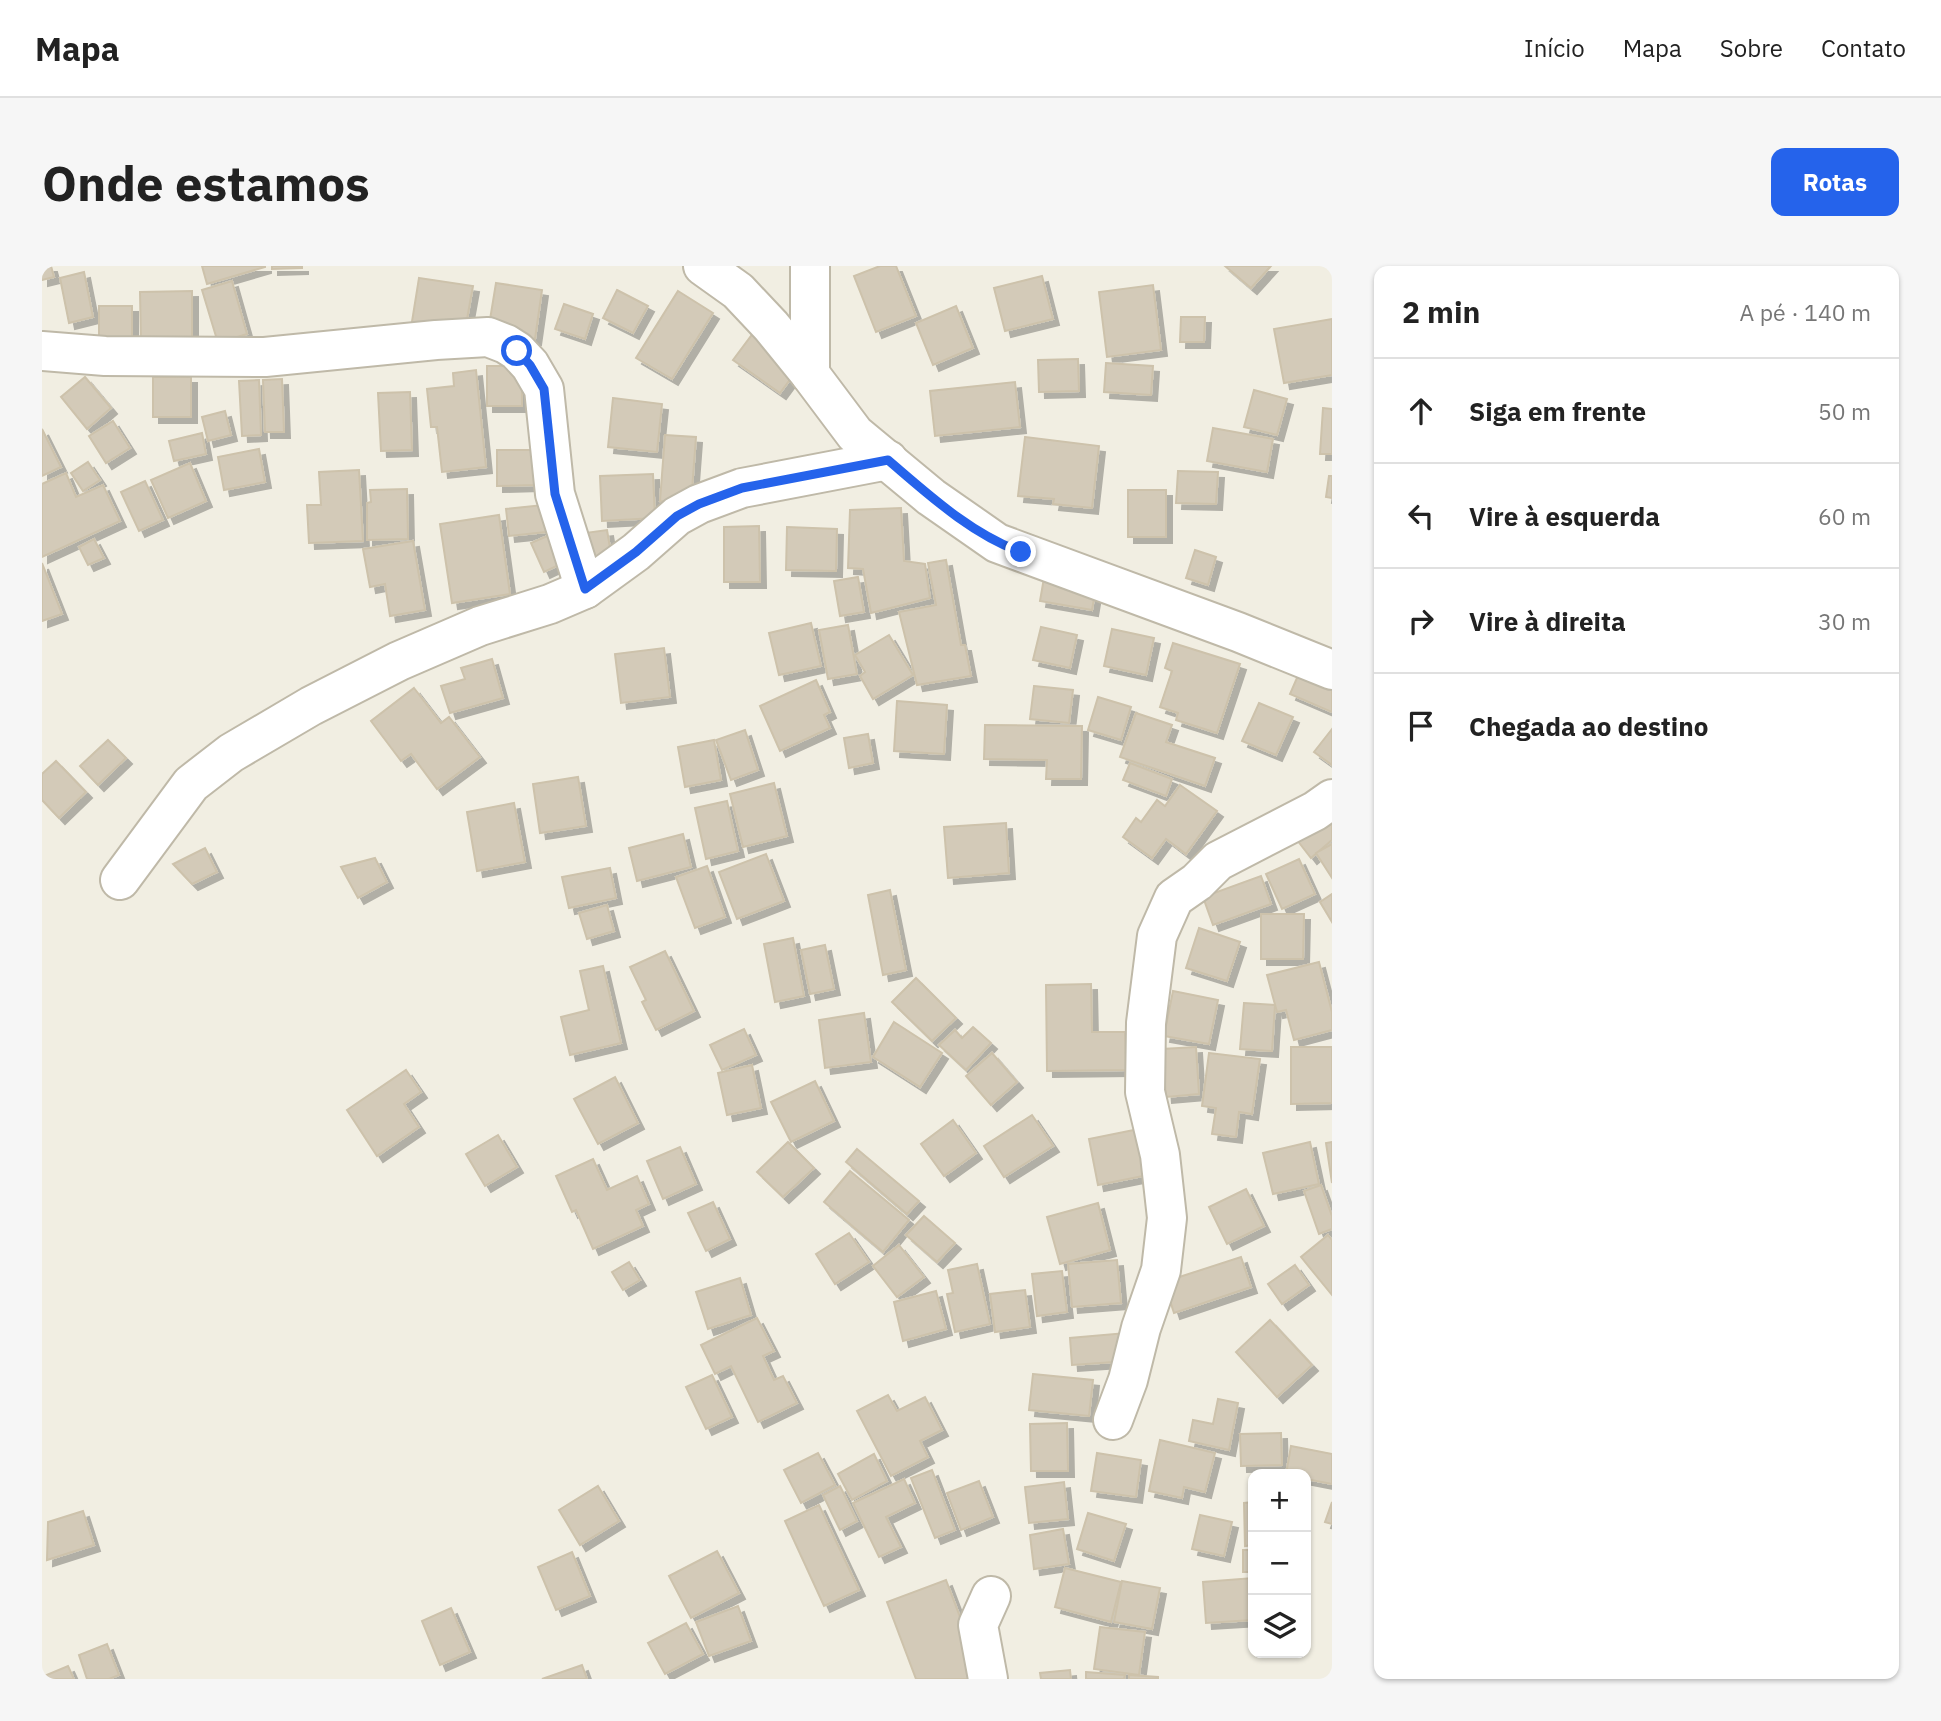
<!DOCTYPE html>
<html lang="pt">
<head>
<meta charset="utf-8">
<style>
  body { margin:0; font-family:"IBM Plex Sans",sans-serif; background:#f6f6f6; color:#222 }
  .controls { position:absolute; right:21px; bottom:21px; display:grid; overflow:hidden; border-radius:14px; box-shadow:0 2px 5px #0004 }
  .controls button { width:63px; height:63px; display:grid; place-items:center; padding:0; border:0; border-bottom:2px solid #e0e0e0; background:#fff; color:#222; font:35px sans-serif }
  .stop { position:absolute; width:21px; height:21px; margin:-16px; border:5px solid #2563eb; border-radius:50%; background:#fff }
  .stop.end { background:#2563eb; border-color:#fff; box-shadow:0 2px 7px #0008 }
  .list { margin:0; padding:0; list-style:none }
  h2 { display:flex; justify-content:space-between; align-items:center; height:91px; margin:0; padding:0 28px; font-size:30px }
  h2 small { font-size:23px; font-weight:400; color:#767676 }
  .list li { display:grid; grid-template-columns:46px 1fr auto; gap:21px; align-items:center; box-sizing:border-box; height:105px; padding:0 28px; border-top:2px solid #e0e0e0 }
  .list b { display:block; font-size:26px; white-space:nowrap }
  .list em { font-size:23px; font-style:normal; color:#767676 }
  .icon { flex:none; width:38px; height:38px; fill:none; stroke:currentColor; stroke-width:2; stroke-linecap:round; stroke-linejoin:round }
  .map { position:relative; flex:none; width:1290px; height:1413px; overflow:hidden; border-radius:14px }
  header { display:flex; align-items:center; gap:42px; box-sizing:border-box; height:98px; padding:0 35px; background:#fff; border-bottom:2px solid #e0e0e0 }
  header strong { font-size:33px }
  nav { display:flex; gap:38px; margin-inline-start:auto; font-size:24px }
  .intro { display:flex; align-items:center; justify-content:space-between; box-sizing:border-box; height:168px; padding:0 42px }
  h1 { margin:0; font-size:49px }
  .button { padding:18px 32px; border-radius:14px; background:#2563eb; color:#fff; font-size:24px; font-weight:700 }
  main { display:flex; gap:42px; padding:0 42px }
  aside { flex:1; background:#fff; border-radius:14px; box-shadow:0 2px 5px #0004 }
  .map>svg:first-child { display:block }
  .building { fill:#d3cab8; stroke:#cdc2ab; stroke-width:2; filter:url(#shadow) }
  .lines { fill:none; stroke-linecap:round; stroke-linejoin:round }
  .street-casing { stroke:#bfb9a8; stroke-width:42 }
  .street { stroke:#fff; stroke-width:38 }
  .route { stroke:#2563eb; stroke-width:9 }
</style>
</head>
<body>
<header>
<strong>Mapa</strong>
<nav><a>Início</a><a>Mapa</a><a>Sobre</a><a>Contato</a></nav>
</header>
<div class="intro"><h1>Onde estamos</h1><a class="button">Rotas</a></div>
<main>
<div class="map">
<svg width="1290" height="1413" viewBox="0 0 1290 1413">
  <defs>
    <filter id="shadow"><feDropShadow dx="6" dy="6" stdDeviation="0" flood-color="#0004"/></filter>
  </defs>
  <rect width="100%" height="100%" fill="#f1eee2"/>
  <g class="building">
    <path d="M 0,0 L 9,0 L 12,11 L 0,14 Z"/>
    <path d="M 160,0 L 223,0 L 223,1 L 165,18 Z"/>
    <path d="M 230,0 L 260,0 L 260,2 L 230,3 Z"/>
    <path d="M 838,0 L 854,0 L 874,50 L 834,66 L 812,10 Z"/>
    <path d="M 1183,0 L 1229,0 L 1209,22 Z"/>
    <path d="M 42,6 L 51,51 L 27,57 L 18,12 Z"/>
    <path d="M 1000,10 L 1011,53 L 963,65 L 952,22 Z"/>
    <path d="M 377,12 L 431,20 L 422,70 L 369,62 Z"/>
    <path d="M 190,15 L 205,68 L 176,77 L 160,24 Z"/>
    <path d="M 454,17 L 500,24 L 493,73 L 446,66 Z"/>
    <path d="M 1111,19 L 1119,84 L 1065,91 L 1057,26 Z"/>
    <path d="M 575,24 L 606,40 L 591,67 L 561,52 Z"/>
    <path d="M 150,25 L 150,76 L 99,77 L 98,26 Z"/>
    <path d="M 636,25 L 671,47 L 630,113 L 594,92 Z"/>
    <path d="M 522,38 L 551,48 L 543,73 L 513,63 Z"/>
    <rect x="57" y="40" width="33" height="37"/>
    <path d="M 914,40 L 931,82 L 891,99 L 874,57 Z"/>
    <path d="M 1139,51 L 1163,51 L 1162,76 L 1138,76 Z"/>
    <path d="M 1290,53 L 1290,109 L 1242,117 L 1232,63 Z"/>
    <path d="M 712,66 L 758,100 L 738,127 L 691,94 Z"/>
    <path d="M 1036,93 L 1037,125 L 997,126 L 996,94 Z"/>
    <path d="M 1064,97 L 1111,100 L 1109,129 L 1062,126 Z"/>
    <rect x="445" y="100" width="35" height="40"/>
    <path d="M 434,104 L 444,201 L 400,206 L 395,161 L 389,161 L 385,123 L 412,120 L 411,107 Z"/>
    <path d="M 43,111 L 69,142 L 45,163 L 19,131 Z"/>
    <rect x="111" y="111" width="38" height="40"/>
    <path d="M 240,113 L 242,166 L 223,166 L 221,114 Z"/>
    <path d="M 217,114 L 219,169 L 200,170 L 197,115 Z"/>
    <path d="M 973,116 L 978,161 L 893,170 L 888,125 Z"/>
    <path d="M 1212,124 L 1245,133 L 1235,169 L 1202,161 Z"/>
    <path d="M 368,126 L 370,184 L 339,185 L 336,127 Z"/>
    <path d="M 571,132 L 620,138 L 615,186 L 566,181 Z"/>
    <path d="M 1281,142 L 1290,143 L 1290,188 L 1278,188 Z"/>
    <path d="M 183,145 L 189,169 L 166,175 L 160,151 Z"/>
    <path d="M 71,155 L 88,182 L 64,197 L 47,170 Z"/>
    <path d="M 1171,162 L 1231,173 L 1225,206 L 1165,195 Z"/>
    <path d="M 0,163 L 19,201 L 0,210 Z"/>
    <path d="M 160,167 L 164,188 L 132,195 L 127,175 Z"/>
    <path d="M 623,169 L 654,171 L 649,237 L 618,235 Z"/>
    <path d="M 983,171 L 1057,180 L 1050,242 L 1011,238 L 1012,233 L 976,230 Z"/>
    <path d="M 217,183 L 223,216 L 182,224 L 176,191 Z"/>
    <path d="M 455,184 L 492,184 L 492,219 L 455,220 Z"/>
    <path d="M 46,196 L 58,214 L 41,225 L 29,207 Z"/>
    <path d="M 148,197 L 164,235 L 126,252 L 109,214 Z"/>
    <path d="M 317,204 L 321,275 L 267,277 L 265,239 L 279,239 L 277,206 Z"/>
    <path d="M 1136,205 L 1176,206 L 1174,238 L 1134,237 Z"/>
    <path d="M 24,207 L 34,231 L 61,219 L 78,255 L 0,291 L 0,218 Z"/>
    <path d="M 611,208 L 613,252 L 560,255 L 558,210 Z"/>
    <path d="M 1287,210 L 1290,210 L 1290,232 L 1284,231 Z"/>
    <path d="M 103,215 L 121,254 L 97,265 L 79,226 Z"/>
    <path d="M 365,223 L 366,273 L 325,274 L 325,237 L 329,236 L 328,224 Z"/>
    <rect x="1086" y="224" width="38" height="47"/>
    <path d="M 501,239 L 504,266 L 467,270 L 464,243 Z"/>
    <path d="M 859,242 L 862,295 L 883,298 L 888,332 L 829,347 L 821,303 L 806,302 L 808,244 Z"/>
    <path d="M 457,249 L 468,328 L 410,337 L 398,258 Z"/>
    <path d="M 717,260 L 718,316 L 682,316 L 682,261 Z"/>
    <path d="M 745,261 L 795,263 L 794,305 L 744,304 Z"/>
    <path d="M 565,264 L 570,294 L 549,298 L 543,267 Z"/>
    <path d="M 510,268 L 523,296 L 502,306 L 489,277 Z"/>
    <path d="M 52,273 L 62,292 L 46,299 L 37,281 Z"/>
    <path d="M 371,275 L 383,344 L 348,350 L 343,318 L 328,321 L 321,283 Z"/>
    <path d="M 1153,284 L 1174,291 L 1166,319 L 1144,312 Z"/>
    <path d="M 904,294 L 919,379 L 923,379 L 929,410 L 875,419 L 857,346 L 894,339 L 886,297 Z"/>
    <path d="M 0,297 L 20,348 L 0,355 Z"/>
    <path d="M 816,311 L 822,346 L 798,350 L 792,315 Z"/>
    <path d="M 1002,312 L 1054,321 L 1050,344 L 998,335 Z"/>
    <path d="M 769,357 L 779,400 L 737,409 L 727,367 Z"/>
    <path d="M 806,359 L 815,408 L 786,413 L 777,364 Z"/>
    <path d="M 999,361 L 1035,369 L 1028,402 L 991,394 Z"/>
    <path d="M 1070,363 L 1112,372 L 1104,409 L 1062,400 Z"/>
    <path d="M 847,369 L 871,409 L 831,433 L 818,410 L 823,406 L 813,389 Z"/>
    <path d="M 1131,377 L 1198,398 L 1175,467 L 1134,454 L 1136,447 L 1118,441 L 1130,405 L 1123,402 Z"/>
    <path d="M 622,382 L 628,431 L 579,437 L 573,388 Z"/>
    <path d="M 450,393 L 461,432 L 408,447 L 399,420 L 423,413 L 419,402 Z"/>
    <path d="M 1261,398 L 1290,410 L 1290,446 L 1248,428 Z"/>
    <path d="M 774,414 L 788,446 L 782,449 L 788,462 L 738,485 L 718,440 Z"/>
    <path d="M 992,420 L 1031,424 L 1027,457 L 988,453 Z"/>
    <path d="M 372,422 L 399,457 L 407,451 L 438,491 L 395,523 L 369,488 L 359,495 L 329,455 Z"/>
    <path d="M 1056,431 L 1089,441 L 1079,474 L 1046,464 Z"/>
    <path d="M 855,435 L 905,439 L 902,488 L 852,485 Z"/>
    <path d="M 1217,437 L 1251,451 L 1234,489 L 1200,475 Z"/>
    <path d="M 1094,447 L 1130,459 L 1124,476 L 1173,492 L 1163,520 L 1078,491 Z"/>
    <path d="M 943,459 L 1040,460 L 1039,513 L 1004,513 L 1005,494 L 942,493 Z"/>
    <path d="M 1290,463 L 1290,499 L 1272,486 Z"/>
    <path d="M 703,464 L 716,504 L 689,514 L 674,474 Z"/>
    <path d="M 826,468 L 831,497 L 807,502 L 802,472 Z"/>
    <path d="M 66,474 L 84,492 L 56,519 L 38,500 Z"/>
    <path d="M 672,474 L 679,514 L 643,521 L 636,481 Z"/>
    <path d="M 14,495 L 44,526 L 17,552 L 0,534 L 0,508 Z"/>
    <path d="M 1088,497 L 1130,513 L 1124,530 L 1081,514 Z"/>
    <path d="M 536,511 L 544,560 L 498,567 L 491,518 Z"/>
    <path d="M 732,517 L 745,570 L 701,581 L 688,528 Z"/>
    <path d="M 1138,519 L 1175,545 L 1144,588 L 1124,573 L 1110,592 L 1081,571 L 1094,552 L 1099,556 L 1115,534 L 1123,540 Z"/>
    <path d="M 685,535 L 696,585 L 664,593 L 653,542 Z"/>
    <path d="M 472,537 L 483,596 L 435,605 L 425,546 Z"/>
    <path d="M 1290,545 L 1290,574 L 1269,592 L 1255,574 Z"/>
    <path d="M 964,557 L 967,607 L 906,612 L 902,561 Z"/>
    <path d="M 641,568 L 649,601 L 595,615 L 587,582 Z"/>
    <path d="M 1290,578 L 1290,612 L 1274,587 Z"/>
    <path d="M 163,582 L 175,606 L 150,618 L 131,598 Z"/>
    <path d="M 724,588 L 742,635 L 695,653 L 677,606 Z"/>
    <path d="M 333,592 L 345,616 L 316,632 L 299,601 Z"/>
    <path d="M 1257,593 L 1273,628 L 1240,643 L 1224,608 Z"/>
    <path d="M 665,600 L 683,651 L 653,662 L 634,611 Z"/>
    <path d="M 568,602 L 574,632 L 527,642 L 520,611 Z"/>
    <path d="M 1219,610 L 1229,638 L 1171,659 L 1161,631 Z"/>
    <path d="M 848,624 L 864,704 L 841,709 L 826,629 Z"/>
    <path d="M 1290,628 L 1290,656 L 1278,636 Z"/>
    <path d="M 565,639 L 572,665 L 545,673 L 537,647 Z"/>
    <path d="M 1219,648 L 1262,648 L 1261,693 L 1219,693 Z"/>
    <path d="M 1157,662 L 1198,676 L 1185,715 L 1144,702 Z"/>
    <path d="M 751,672 L 762,730 L 733,736 L 722,678 Z"/>
    <path d="M 783,679 L 792,723 L 768,728 L 759,684 Z"/>
    <path d="M 623,685 L 652,745 L 614,764 L 600,736 L 604,734 L 588,701 Z"/>
    <path d="M 1277,696 L 1290,746 L 1290,764 L 1252,774 L 1244,744 L 1235,746 L 1225,709 Z"/>
    <path d="M 561,700 L 579,777 L 528,789 L 519,751 L 547,744 L 538,705 Z"/>
    <path d="M 874,712 L 914,752 L 890,775 L 850,736 Z"/>
    <path d="M 1049,718 L 1050,766 L 1083,766 L 1084,804 L 1005,805 L 1004,719 Z"/>
    <path d="M 1131,725 L 1176,734 L 1167,778 L 1122,770 Z"/>
    <path d="M 1202,737 L 1233,739 L 1230,785 L 1198,783 Z"/>
    <path d="M 822,747 L 829,796 L 783,802 L 777,754 Z"/>
    <path d="M 852,756 L 900,787 L 878,821 L 831,791 Z"/>
    <path d="M 931,761 L 949,777 L 924,804 L 897,779 L 913,764 L 920,772 Z"/>
    <path d="M 702,763 L 714,789 L 680,804 L 668,779 Z"/>
    <path d="M 1154,781 L 1157,828 L 1124,831 L 1120,783 Z"/>
    <path d="M 1249,781 L 1290,781 L 1290,837 L 1249,838 Z"/>
    <path d="M 950,787 L 975,816 L 949,839 L 924,810 Z"/>
    <path d="M 1167,787 L 1218,793 L 1210,848 L 1197,846 L 1194,871 L 1170,868 L 1174,842 L 1160,840 Z"/>
    <path d="M 710,799 L 719,842 L 685,849 L 676,807 Z"/>
    <path d="M 364,804 L 379,826 L 362,838 L 377,861 L 335,890 L 305,844 Z"/>
    <path d="M 573,811 L 596,857 L 556,878 L 532,833 Z"/>
    <path d="M 773,815 L 792,855 L 749,876 L 729,836 Z"/>
    <path d="M 990,849 L 1011,880 L 962,911 L 942,880 Z"/>
    <path d="M 911,854 L 934,887 L 902,910 L 879,878 Z"/>
    <path d="M 1097,863 L 1106,909 L 1056,919 L 1047,873 Z"/>
    <path d="M 456,869 L 475,901 L 443,920 L 424,888 Z"/>
    <path d="M 746,876 L 772,902 L 741,931 L 715,906 Z"/>
    <path d="M 1268,876 L 1277,918 L 1231,928 L 1221,887 Z"/>
    <path d="M 1290,876 L 1290,917 L 1284,877 Z"/>
    <path d="M 638,881 L 654,918 L 621,933 L 605,895 Z"/>
    <path d="M 815,883 L 877,935 L 865,948 L 804,896 Z"/>
    <path d="M 551,893 L 565,924 L 595,910 L 607,938 L 594,944 L 601,960 L 551,983 L 534,944 L 530,946 L 514,910 Z"/>
    <path d="M 808,905 L 867,954 L 841,986 L 782,936 Z"/>
    <path d="M 1279,919 L 1290,950 L 1290,963 L 1277,968 L 1262,925 Z"/>
    <path d="M 1204,923 L 1222,960 L 1185,978 L 1167,941 Z"/>
    <path d="M 671,936 L 688,973 L 664,985 L 646,947 Z"/>
    <path d="M 1056,937 L 1068,984 L 1018,998 L 1005,951 Z"/>
    <path d="M 882,950 L 913,977 L 895,996 L 864,969 Z"/>
    <path d="M 807,967 L 827,996 L 793,1018 L 774,988 Z"/>
    <path d="M 1286,969 L 1290,974 L 1290,1029 L 1259,991 Z"/>
    <path d="M 857,979 L 882,1011 L 855,1031 L 831,1000 Z"/>
    <path d="M 1199,991 L 1209,1021 L 1132,1047 L 1122,1016 Z"/>
    <path d="M 1075,994 L 1079,1037 L 1030,1041 L 1026,998 Z"/>
    <path d="M 587,996 L 598,1014 L 581,1024 L 570,1006 Z"/>
    <path d="M 935,998 L 948,1058 L 913,1066 L 905,1028 L 911,1027 L 906,1004 Z"/>
    <path d="M 1253,999 L 1267,1019 L 1240,1038 L 1226,1018 Z"/>
    <path d="M 1020,1005 L 1025,1046 L 995,1050 L 990,1008 Z"/>
    <path d="M 698,1012 L 709,1049 L 666,1063 L 654,1026 Z"/>
    <path d="M 983,1024 L 988,1061 L 953,1066 L 948,1028 Z"/>
    <path d="M 894,1025 L 904,1063 L 861,1075 L 852,1036 Z"/>
    <path d="M 715,1052 L 732,1085 L 721,1090 L 732,1114 L 741,1110 L 755,1137 L 716,1156 L 689,1100 L 673,1108 L 659,1079 Z"/>
    <path d="M 1228,1054 L 1270,1099 L 1235,1131 L 1194,1086 Z"/>
    <path d="M 1084,1067 L 1086,1095 L 1030,1099 L 1028,1072 Z"/>
    <path d="M 991,1108 L 1051,1114 L 1047,1150 L 987,1144 Z"/>
    <path d="M 670,1109 L 690,1151 L 664,1163 L 644,1121 Z"/>
    <path d="M 846,1129 L 855,1145 L 883,1131 L 900,1164 L 878,1175 L 886,1191 L 849,1210 L 815,1145 Z"/>
    <path d="M 1176,1133 L 1196,1137 L 1187,1184 L 1147,1175 L 1151,1154 L 1171,1158 Z"/>
    <path d="M 1025,1157 L 1026,1205 L 989,1205 L 988,1158 Z"/>
    <path d="M 1239,1167 L 1240,1199 L 1199,1200 L 1198,1168 Z"/>
    <path d="M 1118,1174 L 1173,1187 L 1163,1226 L 1142,1221 L 1140,1232 L 1107,1225 Z"/>
    <path d="M 1249,1180 L 1290,1188 L 1290,1218 L 1264,1213 L 1264,1208 L 1244,1208 Z"/>
    <path d="M 776,1187 L 793,1219 L 759,1237 L 742,1204 Z"/>
    <path d="M 1055,1187 L 1099,1194 L 1094,1231 L 1049,1225 Z"/>
    <path d="M 832,1188 L 845,1215 L 810,1234 L 796,1208 Z"/>
    <path d="M 890,1204 L 913,1264 L 893,1272 L 869,1212 Z"/>
    <path d="M 862,1213 L 873,1237 L 844,1251 L 859,1281 L 837,1291 L 811,1237 Z"/>
    <path d="M 937,1215 L 951,1251 L 919,1264 L 905,1227 Z"/>
    <path d="M 1022,1216 L 1026,1253 L 987,1257 L 983,1221 Z"/>
    <path d="M 556,1220 L 577,1255 L 538,1279 L 517,1244 Z"/>
    <path d="M 798,1220 L 815,1255 L 798,1264 L 781,1229 Z"/>
    <path d="M 1211,1236 L 1211,1279 L 1203,1280 L 1202,1237 Z"/>
    <path d="M 1290,1236 L 1290,1258 L 1283,1256 Z"/>
    <path d="M 777,1239 L 817,1324 L 782,1340 L 743,1255 Z"/>
    <path d="M 41,1245 L 52,1279 L 5,1294 L 6,1256 Z"/>
    <path d="M 1046,1247 L 1084,1258 L 1072,1295 L 1035,1283 Z"/>
    <path d="M 1158,1249 L 1190,1256 L 1182,1290 L 1150,1283 Z"/>
    <path d="M 1021,1263 L 1027,1298 L 992,1303 L 988,1269 Z"/>
    <rect x="1201" y="1284" width="10" height="22"/>
    <path d="M 675,1285 L 697,1327 L 649,1352 L 627,1310 Z"/>
    <path d="M 530,1286 L 548,1330 L 514,1344 L 496,1301 Z"/>
    <path d="M 1023,1302 L 1079,1316 L 1069,1356 L 1013,1341 Z"/>
    <path d="M 1211,1312 L 1211,1354 L 1164,1357 L 1161,1316 Z"/>
    <path d="M 904,1314 L 940,1409 L 929,1413 L 874,1413 L 845,1336 Z"/>
    <path d="M 1080,1315 L 1118,1322 L 1110,1363 L 1072,1356 Z"/>
    <path d="M 696,1340 L 709,1375 L 667,1390 L 654,1356 Z"/>
    <path d="M 409,1342 L 428,1386 L 398,1399 L 380,1355 Z"/>
    <path d="M 644,1357 L 661,1388 L 623,1408 L 606,1377 Z"/>
    <path d="M 1058,1361 L 1103,1366 L 1097,1409 L 1052,1403 Z"/>
    <path d="M 65,1378 L 77,1409 L 67,1413 L 45,1413 L 37,1389 Z"/>
    <path d="M 540,1399 L 545,1413 L 500,1413 Z"/>
    <path d="M 26,1400 L 32,1413 L 0,1413 L 0,1411 Z"/>
    <path d="M 1028,1404 L 1029,1413 L 999,1413 L 998,1407 Z"/>
    <path d="M 1044,1406 L 1083,1409 L 1082,1413 L 1044,1413 Z"/>
    <path d="M 1087,1409 L 1116,1411 L 1116,1413 L 1087,1413 Z"/>
  </g>
  <g class="lines">
    <defs>
      <g id="street">
        <path d="M 661,0 L 696,25 L 729,60 L 768,108 L 813,168 L 889,231 L 955,277 L 1196,366 L 1290,404"/>
        <path d="M 0,85 L 63,90 L 223,91 L 394,74 L 446,71 L 464,78 L 475,85 L 488,99 L 502,123 L 513,228 L 543,323"/>
        <path d="M 768,108 L 768,0"/>
        <path d="M 78,614 L 149,518 L 189,487 L 269,440 L 357,395 L 438,360 L 508,338 L 543,323 L 594,286 L 635,250 L 657,238 L 700,222 L 846,194"/>
        <path d="M 1071,1154 L 1086,1114 L 1099,1062 L 1119,1004 L 1125,952 L 1118,889 L 1103,826 L 1104,757 L 1115,670 L 1132,632 L 1155,616 L 1176,595 L 1273,545 L 1290,533"/>
        <path d="M 946,1413 L 936,1359 L 949,1330"/>
      </g>
    </defs>
    <use href="#street" class="street-casing"/>
    <use href="#street" class="street"/>
  </g>
  <g class="lines">
    <path class="route" d="M 475,85 L 488,99 L 502,123 L 513,228 L 543,323 L 594,286 L 635,250 L 657,238 L 700,222 L 846,194 C 887,229 929,268 979,286"/>
  </g>
</svg>
<div class="controls">
<button>+</button>
<button>−</button>
<button><svg class="icon" aria-label="layers" viewBox="0 0 24 24"><path d="M12 4l9 5-9 5-9-5zM3 14l9 5 9-5"/></svg></button>
</div>
<div class="stop" style="left:475px;top:85px"></div>
<div class="stop end" style="left:979px;top:286px"></div>
</div>
<aside>
<h2>2 min<small>A pé · 140 m</small></h2>
<ul class="list">
<li><svg class="icon" aria-label="ahead" viewBox="0 0 24 24"><path d="M12 20V5M6 11l6-6 6 6"/></svg><div><b>Siga em frente</b></div><em>50 m</em></li>
<li><svg class="icon" aria-label="left" viewBox="0 0 24 24"><path d="M17 20v-9H6M10 6l-5 5 5 5"/></svg><div><b>Vire à esquerda</b></div><em>60 m</em></li>
<li><svg class="icon" aria-label="right" viewBox="0 0 24 24"><path d="M7 20v-9h11M14 6l5 5-5 5"/></svg><div><b>Vire à direita</b></div><em>30 m</em></li>
<li><svg class="icon" aria-label="arrive" viewBox="0 0 24 24"><path d="M6 21V4h12l-3 4 3 4H6"/></svg><div><b>Chegada ao destino</b></div></li>
</ul>
</aside>
</main>
</body>
</html>
